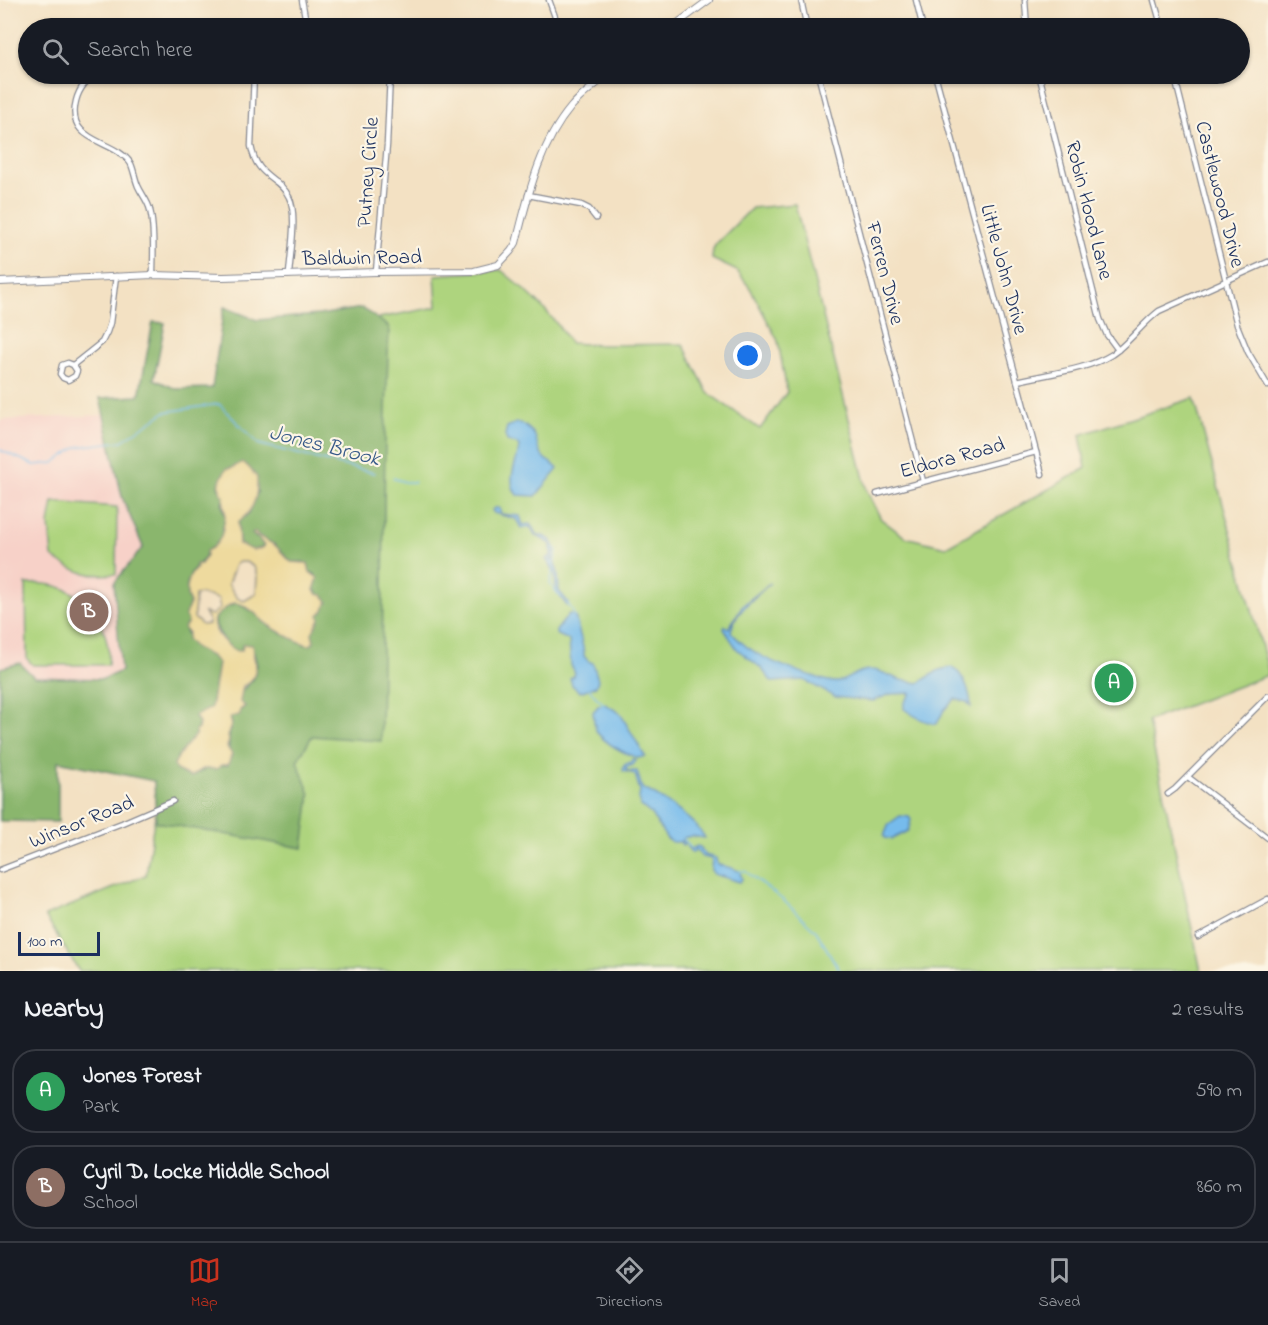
<!DOCTYPE html>
<html lang="en">
<head>
<meta charset="utf-8">
<style>
  body { margin:0; font-family:"Indie Flower",sans-serif; background:#242831; color:#f1f3f6 }
  .scale { position:absolute; left:18px; bottom:15px; width:82px; box-sizing:border-box; padding-left:6px; border:3px solid #1b2f5e; border-top:0; font-size:16px; line-height:21px; white-space:nowrap; color:#1b2f5e; -webkit-text-stroke:4px #fcf5e5; paint-order:stroke }
  .you { position:absolute; left:748px; top:356px; width:21px; height:21px; margin:-15px; border:4px solid #fff; border-radius:50%; background:#1a73e8; box-shadow:0 0 0 9px #1a73e833 }
  .badge { display:grid; place-items:center; width:39px; height:39px; border-radius:50%; background:#c8321e; color:#fff; font-size:20px; font-weight:700 }
  .pin { position:absolute; translate:-50% -50%; border:3px solid #fff; box-shadow:0 2px 6px #0006 }
  .list { margin:0; padding:0; list-style:none }
  h2 { display:flex; justify-content:space-between; align-items:center; height:78px; margin:0; padding:0 24px; font-size:26px }
  h2 small { font-size:20px; font-weight:400; color:#9ea1a6 }
  .list li { display:grid; grid-template-columns:39px 1fr auto; gap:18px; align-items:center; box-sizing:border-box; height:84px; margin:0 12px 12px; padding:0 12px; border:2px solid #363941; border-radius:24px }
  .list b { display:block; font-size:22px; white-space:nowrap }
  .list p { margin:0; font-size:20px; white-space:nowrap; color:#9ea1a6 }
  .list em { font-size:20px; font-style:normal; color:#9ea1a6 }
  .icon { flex:none; width:33px; height:33px; fill:none; stroke:currentColor; stroke-width:2; stroke-linecap:round; stroke-linejoin:round }
  .map { position:relative; flex:none; width:1268px; height:971px; overflow:hidden }
  .search { position:absolute; background:#171b24; box-shadow:0 2px 4px #0004; left:18px; right:18px; top:18px; height:66px; display:flex; align-items:center; gap:15px; box-sizing:border-box; padding:0 21px; border-radius:33px; color:#9ea1a6; font-size:22px }
  .sheet { height:270px; background:#171b24 }
  nav { display:flex; justify-content:space-around; align-items:center; box-sizing:border-box; height:84px; border-top:2px solid #363941; background:#171b24; font-size:16px; color:#9ea1a6 }
  nav a { display:grid; justify-items:center; gap:3px }
  nav .on { color:#c8321e }
  .map>svg:first-child { display:block }
  .built { fill:#f7d1c8 }
  .green { fill:#aed47e; stroke:#64826e; stroke-width:1.5 }
  .forest { fill:#8ab66d; stroke:#527266; stroke-width:1.5; fill-rule:evenodd }
  .sand { fill:#eeda9e; stroke:#84847e; stroke-width:1.5; fill-rule:evenodd }
  .water { fill:#76bbec; stroke:#4875a5; stroke-width:1.5 }
  .lines { fill:none; stroke-linecap:round; stroke-linejoin:round }
  .stream { stroke:#76bbec; stroke-width:1.5 }
  .minor-casing { stroke:#878890; stroke-width:7 }
  .tertiary-casing { stroke:#878890; stroke-width:8 }
  .minor { stroke:#fff; stroke-width:4.5 }
  .tertiary { stroke:#fff; stroke-width:6 }
  .labels { text-anchor:middle; stroke-width:4.5; stroke-linejoin:round; paint-order:stroke }
  .street-label { font-size:21px; fill:#1b2f5e; stroke:#fcf5e5 }
  .water-label { font-size:22px; font-style:italic; fill:#365989; stroke:#fcf5e5 }
</style>
</head>
<body>
<div class="map">
<svg width="1268" height="971" viewBox="0 0 1268 971">
  <rect width="100%" height="100%" fill="#fcf5e5"/>
  <filter id="ink" filterUnits="userSpaceOnUse"><feTurbulence type="fractalNoise" baseFrequency=".0167" numOctaves="2"/><feDisplacementMap in="SourceGraphic" scale="12" xChannelSelector="R" yChannelSelector="G"/><feConvolveMatrix kernelMatrix="1 2 1 2 8 2 1 2 1" color-interpolation-filters="sRGB"/></filter>
  <filter id="wash" filterUnits="userSpaceOnUse"><feTurbulence type="fractalNoise" baseFrequency=".008" numOctaves="4" result="noise"/><feDisplacementMap in="SourceGraphic" scale="24" xChannelSelector="R" yChannelSelector="G"/><feGaussianBlur stdDeviation="1.35" result="paint"/><feColorMatrix in="noise" values="0 0 0 0 0 0 0 0 0 0 0 0 0 0 0 0 0 1.4 0 .05"/><feComposite in="paint" operator="in"/></filter>
  <g filter="url(#wash)">
    <rect width="100%" height="100%" fill="#f3e1c3"/>
    <path class="built" d="M 146,413 L 164,711 L 0,747 L 0,420 Z"/>
    <g class="green">
      <path d="M 795,204 L 867,491 L 881,519 L 905,537 L 946,547 L 1086,468 L 1080,435 L 1194,398 L 1268,669 L 1268,675 L 1148,721 L 1201,971 L 79,971 L 45,916 L 146,875 L 155,815 L 273,834 L 365,330 L 379,318 L 437,307 L 435,275 L 501,270 C 529,293 551,312 570,343 L 602,345 L 683,344 L 708,393 L 760,429 L 787,392 L 778,341 L 750,288 L 737,271 L 712,259 L 713,249 L 716,244 L 752,208 Z"/>
      <path d="M 53,502 L 117,507 L 116,574 C 89,577 74,572 52,557 L 49,524 Z"/>
      <path d="M 26,584 C 32,584 39,583 45,584 C 85,588 112,627 108,665 L 33,665 L 27,659 Z"/>
    </g>
    <path class="forest" d="M 224,307 L 257,320 L 319,315 L 362,308 L 389,327 L 385,441 L 381,741 L 312,736 L 297,761 L 310,794 L 303,848 L 156,822 L 154,781 L 58,761 L 58,822 L 0,821 L 0,668 L 20,663 L 34,677 L 103,679 L 121,671 L 114,583 L 143,547 L 122,497 L 100,398 L 139,396 L 153,322 L 165,323 L 154,379 L 176,389 L 212,388 ZM 239,465 L 258,491 L 249,513 L 238,522 L 239,544 C 246,550 256,552 264,547 L 260,539 L 255,537 L 257,535 L 275,545 L 291,562 L 304,562 L 310,572 L 315,574 L 317,581 L 314,589 L 326,603 C 325,608 320,611 319,616 C 315,626 311,635 306,645 L 281,633 L 264,622 L 259,615 L 237,603 C 215,610 208,619 223,638 C 227,645 230,648 237,651 L 242,650 L 242,646 L 252,645 L 257,665 L 254,678 C 248,688 240,686 239,702 L 245,706 L 240,711 L 230,717 L 232,724 C 226,738 231,750 228,765 C 215,766 201,769 191,777 L 176,770 L 177,757 C 188,748 196,737 199,723 L 195,716 L 211,708 L 218,663 L 211,656 L 195,648 L 185,631 L 188,622 L 185,615 L 190,603 C 185,594 186,579 193,570 C 198,563 205,562 207,551 L 218,545 L 221,540 L 225,516 L 222,504 L 224,496 L 218,486 L 226,470 Z"/>
    <path class="sand" d="M 242,462 C 249,465 252,472 257,477 C 258,495 255,511 238,522 L 239,544 L 253,550 L 262,548 L 264,546 L 259,539 L 252,534 L 256,532 L 257,535 L 275,545 L 291,562 L 308,563 L 310,572 L 318,578 L 314,590 L 317,594 L 323,595 L 328,601 L 324,610 L 319,615 L 320,619 L 312,633 L 314,641 L 311,645 C 302,645 269,627 262,620 C 256,614 245,603 235,603 C 228,604 225,609 220,613 C 218,615 215,617 214,619 C 211,631 228,647 237,651 L 242,650 L 243,644 L 252,645 C 254,661 262,678 243,686 L 240,702 L 245,706 L 240,710 L 240,715 L 230,717 L 230,722 L 232,723 L 228,734 L 229,741 L 227,747 L 232,754 L 228,765 L 221,765 L 217,769 L 202,769 L 191,777 L 176,770 L 174,765 C 178,754 189,743 196,734 L 195,731 L 198,729 L 199,723 L 195,716 L 211,708 L 218,663 L 211,656 L 195,648 L 187,639 L 188,633 L 184,628 L 188,622 L 185,615 L 190,603 C 184,593 187,575 197,568 L 196,564 L 201,564 L 206,556 L 206,551 C 222,544 223,531 225,515 C 226,507 222,507 224,496 L 221,494 C 217,484 221,478 226,469 L 232,468 ZM 239,562 L 246,562 L 254,567 L 257,576 L 256,594 L 244,601 L 237,598 L 228,584 L 235,565 ZM 201,594 L 218,599 L 220,608 L 212,615 L 204,613 L 209,621 L 209,624 L 202,625 L 194,618 L 195,595 Z"/>
    <g class="water">
      <path d="M 516,423 L 521,423 C 526,427 532,430 535,436 C 538,443 537,451 544,458 C 549,463 554,463 558,469 L 536,496 L 517,495 C 505,478 518,463 519,447 L 517,444 L 507,441 L 505,435 L 507,427 Z"/>
      <path d="M 495,508 L 499,508 L 501,514 L 520,516 L 523,525 L 530,524 L 538,535 C 551,537 557,544 554,557 L 551,560 L 554,560 L 558,573 L 559,591 L 568,602 L 567,606 L 556,591 L 555,573 L 546,559 L 551,556 L 551,544 L 535,535 L 530,527 L 521,528 L 516,519 L 494,513 L 492,510 Z"/>
      <path d="M 770,583 C 758,596 734,611 731,632 C 752,657 785,667 815,677 C 823,679 829,683 837,682 C 849,680 858,669 871,670 C 882,670 891,677 901,680 C 907,681 913,682 919,683 L 939,670 L 952,667 C 963,673 971,694 971,707 L 967,702 L 955,699 L 944,710 L 937,724 C 925,723 914,716 904,709 L 904,704 L 911,693 L 891,694 L 873,701 L 835,697 L 804,680 L 772,682 L 761,668 L 737,649 L 724,629 L 725,626 L 729,628 L 742,606 Z"/>
      <path d="M 569,614 L 575,616 C 577,626 585,649 584,656 L 588,661 L 593,663 L 598,680 L 596,686 L 580,692 L 572,685 L 570,678 L 574,676 L 575,673 L 571,665 L 569,640 L 556,634 L 556,631 Z"/>
      <path d="M 605,704 L 620,713 L 645,756 L 639,758 C 627,755 604,743 597,732 C 594,727 594,718 593,712 L 599,705 Z"/>
      <path d="M 632,759 L 636,760 L 633,765 L 626,767 L 627,771 L 637,771 L 642,788 C 659,796 697,821 705,838 L 691,836 L 683,838 L 681,841 L 687,843 L 683,846 L 680,842 L 672,842 L 667,839 L 651,814 L 641,806 L 639,799 L 640,791 L 635,774 L 623,771 L 624,765 L 631,762 Z"/>
      <path d="M 900,816 L 909,817 L 911,820 L 908,831 L 892,839 L 885,838 L 884,836 L 889,824 Z"/>
      <path d="M 688,846 L 691,849 L 697,846 L 700,847 L 705,855 L 716,858 L 717,864 C 720,865 737,869 740,872 L 742,879 L 740,882 L 714,874 L 711,870 L 712,859 L 702,857 L 696,849 L 692,853 L 687,847 Z"/>
    </g>
    <g class="lines">
      <g class="stream">
        <path d="M 0,450 L 34,465 L 54,463 L 77,447 L 122,441 L 165,412 L 219,404 L 258,444 L 374,473"/>
        <path d="M 393,478 L 405,482 L 415,482"/>
        <path d="M 554,563 L 557,551 L 555,548"/>
        <path d="M 553,571 L 550,584 L 561,597"/>
        <path d="M 567,603 L 573,611 L 574,617"/>
        <path d="M 589,688 L 595,696 L 604,704"/>
        <path d="M 683,838 L 692,850"/>
        <path d="M 739,871 L 745,871 L 783,900 L 816,931 L 840,971"/>
      </g>
    </g>
  </g>
  <g filter="url(#ink)">
    <g class="lines">
      <defs>
        <g id="minor">
          <path d="M 302,0 L 307,28"/>
          <path d="M 549,0 L 559,28"/>
          <path d="M 801,0 L 807,28"/>
          <path d="M 916,0 L 923,28"/>
          <path d="M 1025,0 L 1027,28"/>
          <path d="M 1154,0 L 1162,28"/>
          <path d="M 98,74 C 87,79 79,89 76,101 C 65,144 116,139 131,164 C 134,171 135,179 138,186 C 142,195 148,201 150,210 C 155,229 153,255 153,275"/>
          <path d="M 254,74 L 251,146 C 257,179 279,176 289,197 C 298,214 290,255 289,275"/>
          <path d="M 818,74 L 923,481"/>
          <path d="M 935,74 L 1042,474"/>
          <path d="M 1039,74 L 1100,319 L 1107,335 L 1118,350"/>
          <path d="M 1174,74 L 1237,325 L 1248,352 L 1268,386"/>
          <path d="M 528,195 L 581,205 L 589,209 L 596,218"/>
          <path d="M 376,272 L 387,145 L 390,74"/>
          <path d="M 73,365 L 77,371 L 75,376 L 68,380 L 63,378 L 60,374 L 62,365 L 68,363 L 73,365 L 102,342 L 107,332 L 110,323 L 116,276"/>
          <path d="M 1017,381 C 1045,374 1087,370 1111,355 C 1127,345 1142,324 1159,311 L 1268,262"/>
          <path d="M 877,494 L 1036,452"/>
          <path d="M 1188,777 L 1268,838"/>
          <path d="M 1168,794 L 1175,789 L 1268,696"/>
          <path d="M 0,870 L 122,823 L 173,801"/>
          <path d="M 1198,937 L 1268,899"/>
        </g>
        <g id="tertiary">
          <path d="M 671,28 L 709,0"/>
          <path d="M 0,282 L 153,275 L 223,277 L 376,272 L 474,271 L 498,265 L 511,251 L 516,243 C 528,196 539,145 571,107 C 582,94 596,84 609,74"/>
        </g>
      </defs>
      <use href="#minor" class="minor-casing"/>
      <use href="#tertiary" class="tertiary-casing"/>
      <use href="#minor" class="minor"/>
      <use href="#tertiary" class="tertiary"/>
    </g>
  </g>
  <g class="labels">
    <g class="street-label">
      <text transform="translate(367 172) rotate(-86)" y="7">Putney Circle</text>
      <text transform="translate(1221 194) rotate(76)" y="7">Castlewood Drive</text>
      <text transform="translate(1090 210) rotate(76)" y="7">Robin Hood Lane</text>
      <text transform="translate(362 257) rotate(-1)" y="7">Baldwin Road</text>
      <text transform="translate(1005 269) rotate(75)" y="7">Little John Drive</text>
      <text transform="translate(886 273) rotate(76)" y="7">Ferren Drive</text>
      <text transform="translate(952 457) rotate(-15)" y="7">Eldora Road</text>
      <text transform="translate(81 821) rotate(-22)" y="7">Winsor Road</text>
    </g>
    <g class="water-label">
      <text transform="translate(325 444) rotate(14)" y="8">Jones Brook</text>
    </g>
  </g>
</svg>
<div class="scale">100 m</div>
<div class="you"></div>
<div class="pin badge" style="left:1114px;top:683px;background:#2e9e5b">A</div>
<div class="pin badge" style="left:89px;top:612px;background:#8d6e63">B</div>
<div class="search"><svg class="icon" aria-label="search" viewBox="0 0 24 24"><circle cx="10" cy="10" r="6"/><path d="M15 15l6 6"/></svg>Search here</div>
</div>
<section class="sheet">
<h2>Nearby<small>2 results</small></h2>
<ul class="list">
<li><span class="badge" style="background:#2e9e5b">A</span><div><b>Jones Forest</b><p>Park</p></div><em>590 m</em></li>
<li><span class="badge" style="background:#8d6e63">B</span><div><b>Cyril D. Locke Middle School</b><p>School</p></div><em>860 m</em></li>
</ul>
</section>
<nav>
<a class="on"><svg class="icon" aria-label="map" viewBox="0 0 24 24"><path d="M3 6l6-2 6 2 6-2v14l-6 2-6-2-6 2zM9 4v14M15 6v14"/></svg>Map</a>
<a><svg class="icon" aria-label="directions" viewBox="0 0 24 24"><path d="M12 3l9 9-9 9-9-9zM9 14v-3h6M13 9l2 2-2 2"/></svg>Directions</a>
<a><svg class="icon" aria-label="saved" viewBox="0 0 24 24"><path d="M7 4h10v16l-5-4-5 4z"/></svg>Saved</a>
</nav>
</body>
</html>
